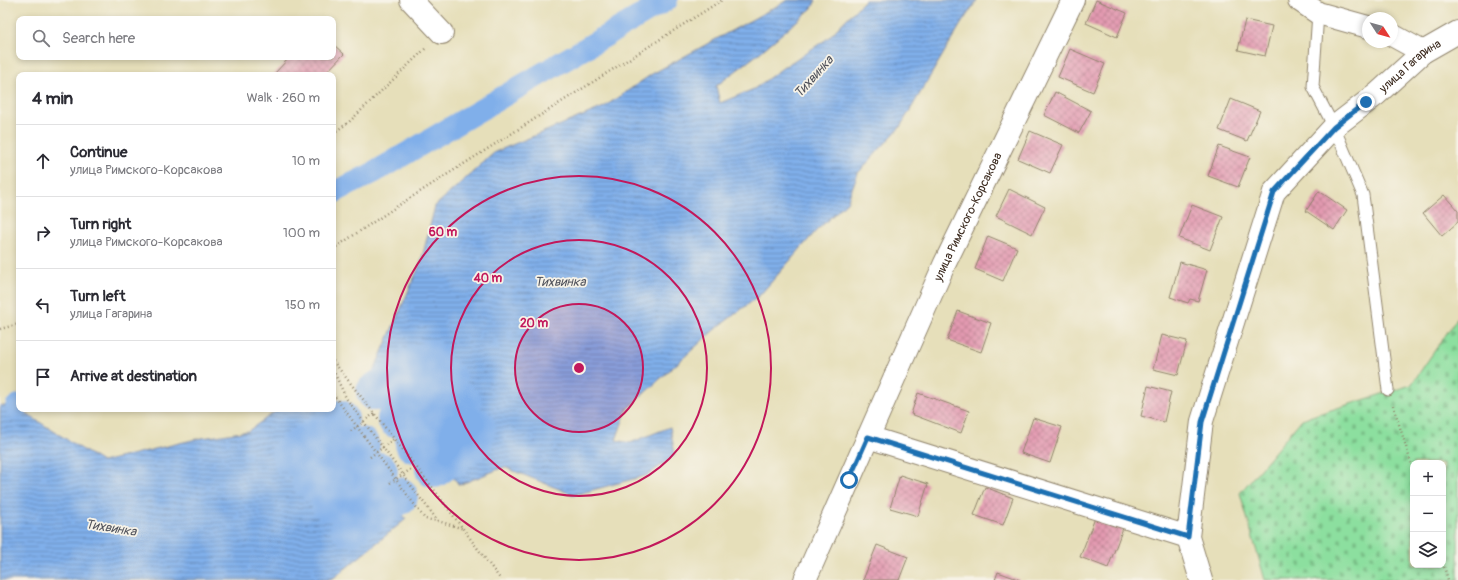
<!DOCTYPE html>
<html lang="en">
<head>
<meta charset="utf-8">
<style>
  body { margin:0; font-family:Pangolin,sans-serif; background:#f7f7f7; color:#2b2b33 }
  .controls { position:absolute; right:12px; bottom:12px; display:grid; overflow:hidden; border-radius:8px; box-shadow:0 2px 6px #0003 }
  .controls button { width:36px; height:36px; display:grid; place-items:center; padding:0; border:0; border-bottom:1px solid #e1e1e2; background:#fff; color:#2b2b33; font:20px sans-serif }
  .compass { position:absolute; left:1362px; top:12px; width:36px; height:36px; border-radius:50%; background:#fff; box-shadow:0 2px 6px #0003; rotate:126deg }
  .stop { position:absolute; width:12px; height:12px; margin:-9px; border:3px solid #1f6fb2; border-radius:50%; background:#fff }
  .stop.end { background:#1f6fb2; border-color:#fff; box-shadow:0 1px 4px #0008 }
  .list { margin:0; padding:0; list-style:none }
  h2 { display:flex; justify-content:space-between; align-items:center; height:52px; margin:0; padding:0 16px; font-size:17px }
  h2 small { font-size:13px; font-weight:400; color:#7c7c81 }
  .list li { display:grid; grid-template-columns:26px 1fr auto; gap:12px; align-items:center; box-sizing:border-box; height:72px; padding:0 16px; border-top:1px solid #e1e1e2 }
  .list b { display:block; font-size:15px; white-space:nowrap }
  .list p { margin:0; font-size:13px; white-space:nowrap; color:#7c7c81 }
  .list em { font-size:13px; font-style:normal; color:#7c7c81 }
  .icon { flex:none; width:22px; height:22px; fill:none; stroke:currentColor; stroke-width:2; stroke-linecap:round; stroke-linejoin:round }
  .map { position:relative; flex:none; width:1458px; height:580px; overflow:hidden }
  .search { position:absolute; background:#fff; box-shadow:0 2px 6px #0003; left:16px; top:16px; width:320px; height:44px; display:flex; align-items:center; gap:10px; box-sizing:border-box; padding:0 14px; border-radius:8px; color:#7c7c81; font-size:15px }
  .panel { position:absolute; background:#fff; box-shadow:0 2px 6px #0003; left:16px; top:72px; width:320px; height:340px; border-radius:8px }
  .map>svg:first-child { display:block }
  .cemetery { fill:url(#cemetery-stones); stroke:#64845e; fill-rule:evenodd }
  .water { fill:url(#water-rules); stroke:#5e6c84 }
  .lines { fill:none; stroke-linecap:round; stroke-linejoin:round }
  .canal { stroke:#80afea; stroke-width:22 }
  .river { stroke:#80afea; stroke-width:38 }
  .building { fill:url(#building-cross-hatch) }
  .service-casing { stroke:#90846c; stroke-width:13 }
  .minor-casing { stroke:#90846c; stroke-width:24 }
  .tertiary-casing { stroke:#90846c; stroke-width:24 }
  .path { stroke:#90846c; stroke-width:2.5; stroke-dasharray:1 3; stroke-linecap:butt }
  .service { stroke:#fff; stroke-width:11 }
  .minor { stroke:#fff; stroke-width:22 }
  .tertiary { stroke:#fff; stroke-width:22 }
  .route { stroke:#1f6fb2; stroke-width:5 }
  .ring { fill:none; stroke:#c2185b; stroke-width:2 }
  .labels { text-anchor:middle; stroke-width:3.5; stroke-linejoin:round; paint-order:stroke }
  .street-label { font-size:12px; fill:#3b2a1e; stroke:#f7f3e8 }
  .water-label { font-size:13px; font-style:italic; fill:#50525b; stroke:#f7f3e8 }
  .centre { fill:#c2185b; stroke:#f7f3e8; stroke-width:2 }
  .ring-label { font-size:12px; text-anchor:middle; font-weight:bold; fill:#c2185b; stroke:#f7f3e8; stroke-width:3.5; stroke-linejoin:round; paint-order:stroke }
</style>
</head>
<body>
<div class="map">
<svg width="1458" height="580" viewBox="0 0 1458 580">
  <defs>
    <pattern id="cemetery-stones" width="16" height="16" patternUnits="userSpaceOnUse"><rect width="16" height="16" fill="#8cdf9f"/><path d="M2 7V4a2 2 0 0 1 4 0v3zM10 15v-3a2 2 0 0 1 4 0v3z" fill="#7ac088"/></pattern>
    <pattern id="water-rules" width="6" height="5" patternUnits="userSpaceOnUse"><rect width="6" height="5" fill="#80afea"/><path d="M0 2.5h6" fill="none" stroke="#6a8fbd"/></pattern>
    <pattern id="building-cross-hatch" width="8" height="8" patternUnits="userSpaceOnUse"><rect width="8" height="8" fill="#e39ab1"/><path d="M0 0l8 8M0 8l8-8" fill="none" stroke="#b97e8f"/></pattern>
  </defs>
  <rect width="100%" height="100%" fill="#f7f3e8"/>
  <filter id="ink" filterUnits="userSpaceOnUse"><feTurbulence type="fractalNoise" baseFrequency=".025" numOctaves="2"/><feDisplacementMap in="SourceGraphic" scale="8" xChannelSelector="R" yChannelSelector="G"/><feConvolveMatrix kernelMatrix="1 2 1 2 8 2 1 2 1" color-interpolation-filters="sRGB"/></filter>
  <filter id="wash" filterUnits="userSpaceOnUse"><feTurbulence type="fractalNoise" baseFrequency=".012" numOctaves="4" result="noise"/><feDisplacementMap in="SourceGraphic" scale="16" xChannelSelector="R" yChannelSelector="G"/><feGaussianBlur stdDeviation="0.9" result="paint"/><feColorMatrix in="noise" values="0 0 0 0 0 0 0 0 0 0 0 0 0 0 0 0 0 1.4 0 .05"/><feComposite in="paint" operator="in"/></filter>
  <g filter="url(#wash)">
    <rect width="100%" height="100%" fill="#e6dfba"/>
    <path class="cemetery" d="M 1458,317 L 1458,580 L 1265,580 L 1240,493 L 1302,419 L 1411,385 ZM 1413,463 L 1443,463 L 1443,565 L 1413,565 Z"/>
    <g class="water">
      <path d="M 788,0 L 816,0 L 812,8 L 758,54 L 716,86 L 720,103 L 754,89 L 784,67 L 827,39 L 865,0 L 977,0 L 961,24 L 900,127 L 858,173 L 847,202 L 816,231 L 759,296 L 714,330 L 627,409 L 616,440 L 630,443 L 670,427 L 675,455 L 648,475 L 574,495 L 504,467 L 459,485 L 375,368 L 421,262 L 435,206 L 495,152 L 604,107 L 652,74 Z"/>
      <path d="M 0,405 L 16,407 L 102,462 L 196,439 L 248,431 L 279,409 L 321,409 L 406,519 L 335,577 L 327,580 L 0,580 Z"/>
    </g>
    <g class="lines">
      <g class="canal">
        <path d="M 333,193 L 373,173 L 667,0"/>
        <path d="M 16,407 L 19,405"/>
      </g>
      <g class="river">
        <path d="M 375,392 L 418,363 L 432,359"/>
        <path d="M 396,419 L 448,379"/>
        <path d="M 414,444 L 456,416 L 463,403"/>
        <path d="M 290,454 L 340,419"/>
        <path d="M 434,469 L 474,441 L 477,427"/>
        <path d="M 310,480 L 324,474 L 361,446"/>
        <path d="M 329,502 L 339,502 L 379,471"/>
        <path d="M 349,527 L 351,527 L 399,496"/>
      </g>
    </g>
    <g id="blocks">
      <g class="building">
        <path d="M 1096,0 L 1127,13 L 1117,37 L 1086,23 Z"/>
        <path d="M 1245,20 L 1272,26 L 1265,56 L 1238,50 Z"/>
        <path d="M 333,44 L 344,54 L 324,75 L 273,75 L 290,57 L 333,57 Z"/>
        <path d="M 1070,49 L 1105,64 L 1093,92 L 1058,77 Z"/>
        <path d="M 1055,92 L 1091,111 L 1079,133 L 1044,115 Z"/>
        <path d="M 1231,99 L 1260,111 L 1247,141 L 1219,130 Z"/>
        <path d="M 1030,131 L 1063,145 L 1050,173 L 1018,159 Z"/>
        <path d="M 1219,146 L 1250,157 L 1238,187 L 1208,176 Z"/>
        <path d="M 1009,189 L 1045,207 L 1032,234 L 996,216 Z"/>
        <path d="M 1319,191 L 1347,210 L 1334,230 L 1306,211 Z"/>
        <path d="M 1444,195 L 1458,211 L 1458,222 L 1442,236 L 1423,213 Z"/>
        <path d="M 1192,205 L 1223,217 L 1210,250 L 1179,238 Z"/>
        <path d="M 988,236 L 1017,248 L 1003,281 L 975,269 Z"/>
        <path d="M 1180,262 L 1207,270 L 1198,301 L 1190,299 L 1188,303 L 1170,297 Z"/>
        <path d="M 958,311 L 991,323 L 981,352 L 947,340 Z"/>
        <path d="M 1162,335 L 1187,341 L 1178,375 L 1153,369 Z"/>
        <path d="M 1148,386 L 1171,392 L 1164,422 L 1141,416 Z"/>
        <path d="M 918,393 L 969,411 L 961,433 L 911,414 Z"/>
        <path d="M 1033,418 L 1062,427 L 1050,463 L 1021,453 Z"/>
        <path d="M 900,475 L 928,484 L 918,516 L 890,508 Z"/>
        <path d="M 985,487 L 1013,498 L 1003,525 L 974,515 Z"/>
        <path d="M 1095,518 L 1123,528 L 1108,568 L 1080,557 Z"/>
        <path d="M 877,545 L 908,557 L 899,580 L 863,580 Z"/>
        <path d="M 998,572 L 1020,580 L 995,580 Z"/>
      </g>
    </g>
  </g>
  <g filter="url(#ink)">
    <use href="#blocks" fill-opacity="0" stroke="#90846c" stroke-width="1"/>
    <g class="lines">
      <defs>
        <path id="service" d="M 1318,13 L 1313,87 L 1334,127 L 1363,195 L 1388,390"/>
        <g id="minor">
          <path d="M 411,0 L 442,33"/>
          <path d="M 1299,0 L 1318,13 L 1368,27"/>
          <path d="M 1392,35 L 1423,52"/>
          <path d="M 868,437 L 1188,537"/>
          <path id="s1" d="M 805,580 L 945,263 L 1073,0"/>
        </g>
        <g id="tertiary">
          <path id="s2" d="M 1201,580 L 1188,537 L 1202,421 L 1274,192 L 1334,127 L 1377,94 L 1423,52 L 1458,32"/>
        </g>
      </defs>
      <use href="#service" class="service-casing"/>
      <use href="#minor" class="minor-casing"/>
      <use href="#tertiary" class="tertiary-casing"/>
      <g class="path">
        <path d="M 333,133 L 348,123 L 427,47"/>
        <path d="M 333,249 L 396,207 L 722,0"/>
        <path d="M 0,329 L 19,324"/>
        <path d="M 333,361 L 435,491 L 501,580"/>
        <path d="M 333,370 L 346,398 L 421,499 L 438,521"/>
        <path d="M 333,394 L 425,519 L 438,521 L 464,529"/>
        <path d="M 1393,405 L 1413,469"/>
        <path d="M 351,431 L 375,413"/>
        <path d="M 370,457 L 395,438"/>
        <path d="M 390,483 L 416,466"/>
        <path d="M 1443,563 L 1448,580"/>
      </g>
      <use href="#service" class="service"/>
      <use href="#minor" class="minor"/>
      <use href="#tertiary" class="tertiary"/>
    </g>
  </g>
  <g class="lines" filter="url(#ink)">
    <path class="route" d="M 849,480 L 868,437 L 1188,537 L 1202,422 L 1274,192 L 1334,127 L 1366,102"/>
  </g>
  <circle cx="579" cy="368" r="64" fill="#c2185b" fill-opacity=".12"/>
  <g class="ring">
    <circle cx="579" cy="368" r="64"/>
    <circle cx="579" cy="368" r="128"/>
    <circle cx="579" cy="368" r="192"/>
  </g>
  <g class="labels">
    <g class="street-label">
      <text dy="4" stroke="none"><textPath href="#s2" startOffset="588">улица Гагарина</textPath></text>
      <text dy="4" stroke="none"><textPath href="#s1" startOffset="398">улица Римского-Корсакова</textPath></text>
    </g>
    <g class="water-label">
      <text transform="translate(813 76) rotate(-48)" y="5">Тихвинка</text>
      <text x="560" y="286">Тихвинка</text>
      <text transform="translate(111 527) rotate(9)" y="5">Тихвинка</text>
    </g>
  </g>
  <circle cx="579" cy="368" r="6" class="centre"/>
  <g class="ring-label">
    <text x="443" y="236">60 m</text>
    <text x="488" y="282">40 m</text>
    <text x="534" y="327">20 m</text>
  </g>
</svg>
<div class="controls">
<button>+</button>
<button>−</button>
<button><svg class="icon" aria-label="layers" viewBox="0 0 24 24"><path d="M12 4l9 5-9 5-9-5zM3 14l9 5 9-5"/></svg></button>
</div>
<svg class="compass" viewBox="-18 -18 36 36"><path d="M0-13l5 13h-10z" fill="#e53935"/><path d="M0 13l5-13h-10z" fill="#7c7c81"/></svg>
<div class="stop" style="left:849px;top:480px"></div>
<div class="stop end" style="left:1366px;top:102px"></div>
<div class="search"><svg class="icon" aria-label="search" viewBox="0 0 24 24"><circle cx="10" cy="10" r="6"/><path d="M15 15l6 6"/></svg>Search here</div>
<section class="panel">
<h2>4 min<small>Walk · 260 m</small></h2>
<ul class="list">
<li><svg class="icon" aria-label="ahead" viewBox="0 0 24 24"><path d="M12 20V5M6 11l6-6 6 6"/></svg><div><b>Continue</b><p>улица Римского-Корсакова</p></div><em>10 m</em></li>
<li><svg class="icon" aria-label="right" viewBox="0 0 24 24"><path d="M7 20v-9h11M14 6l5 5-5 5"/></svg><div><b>Turn right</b><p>улица Римского-Корсакова</p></div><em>100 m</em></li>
<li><svg class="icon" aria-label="left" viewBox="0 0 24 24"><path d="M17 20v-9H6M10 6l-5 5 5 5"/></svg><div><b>Turn left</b><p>улица Гагарина</p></div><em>150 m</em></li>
<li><svg class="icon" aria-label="arrive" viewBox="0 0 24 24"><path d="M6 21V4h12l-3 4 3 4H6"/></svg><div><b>Arrive at destination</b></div></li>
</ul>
</section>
</div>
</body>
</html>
